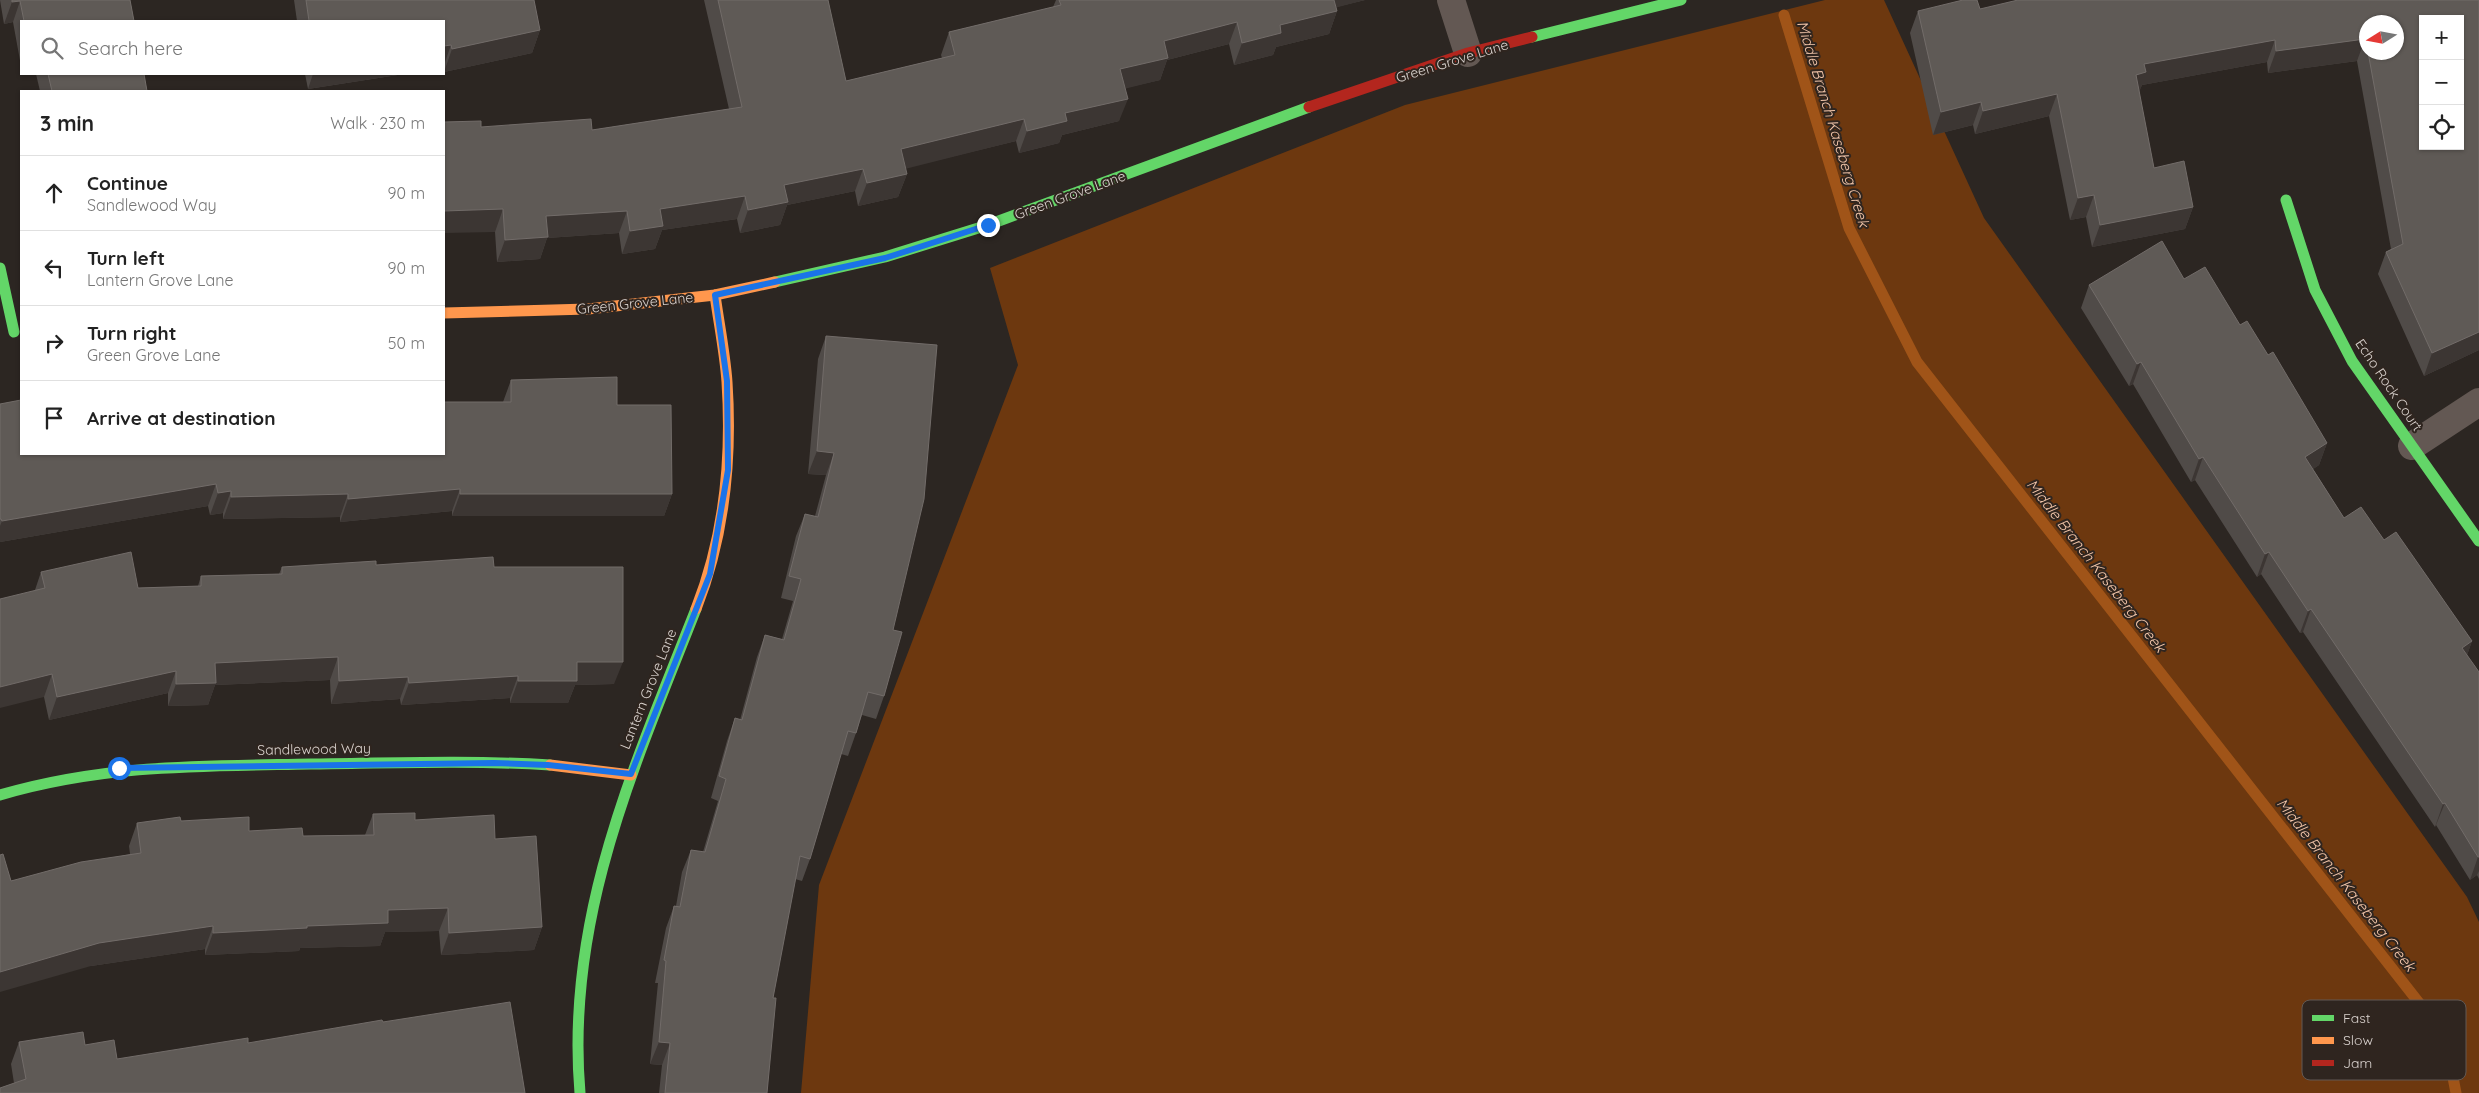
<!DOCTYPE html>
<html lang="en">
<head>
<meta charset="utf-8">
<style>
  body { margin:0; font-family:Quicksand,sans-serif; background:#f6f6f6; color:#222 }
  .controls { position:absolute; right:15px; top:15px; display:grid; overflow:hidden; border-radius:0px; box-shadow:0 1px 4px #0004 }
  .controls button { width:45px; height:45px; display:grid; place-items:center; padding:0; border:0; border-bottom:1px solid #e0e0e0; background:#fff; color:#222; font:25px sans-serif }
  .compass { position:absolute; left:2359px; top:15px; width:45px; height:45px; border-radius:50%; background:#fff; box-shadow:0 1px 4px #0004; rotate:259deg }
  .stop { position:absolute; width:15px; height:15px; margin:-11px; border:4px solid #1a73e8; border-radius:50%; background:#fff }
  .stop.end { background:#1a73e8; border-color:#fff; box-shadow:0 1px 5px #0008 }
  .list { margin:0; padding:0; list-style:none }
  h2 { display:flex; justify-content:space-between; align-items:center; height:65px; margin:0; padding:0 20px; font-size:21px }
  h2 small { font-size:16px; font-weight:400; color:#767676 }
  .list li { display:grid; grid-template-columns:32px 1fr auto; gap:15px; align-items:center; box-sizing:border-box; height:75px; padding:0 20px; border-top:1px solid #e0e0e0 }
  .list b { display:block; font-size:19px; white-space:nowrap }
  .list p { margin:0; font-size:16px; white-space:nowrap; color:#767676 }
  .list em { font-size:16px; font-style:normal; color:#767676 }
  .icon { flex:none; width:28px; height:28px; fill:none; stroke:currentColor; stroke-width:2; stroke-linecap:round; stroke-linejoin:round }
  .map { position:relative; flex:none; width:2479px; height:1093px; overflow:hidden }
  .search { position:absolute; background:#fff; box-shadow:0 1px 4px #0004; left:20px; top:20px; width:425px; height:55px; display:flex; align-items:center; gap:12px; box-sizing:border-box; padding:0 18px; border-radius:0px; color:#767676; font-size:19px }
  .panel { position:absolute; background:#fff; box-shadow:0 1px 4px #0004; left:20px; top:90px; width:425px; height:365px; border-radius:0px }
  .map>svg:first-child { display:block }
  .green { fill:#6d380f }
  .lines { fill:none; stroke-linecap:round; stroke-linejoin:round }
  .stream { stroke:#a05418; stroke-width:11 }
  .street { stroke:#635853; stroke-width:28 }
  .fast { stroke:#63d668; stroke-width:11 }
  .slow { stroke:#ff974d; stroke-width:11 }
  .jam { stroke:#b3261e; stroke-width:11 }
  .wall { fill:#504b48; fill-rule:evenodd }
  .shaded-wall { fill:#3c3633 }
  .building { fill:#5f5a56; stroke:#726c69; fill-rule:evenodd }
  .route { stroke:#1a73e8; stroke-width:6 }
  .labels { text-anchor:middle; stroke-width:4; stroke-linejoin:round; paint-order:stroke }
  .street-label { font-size:14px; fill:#d9d2ce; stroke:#2f251f }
  .water-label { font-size:15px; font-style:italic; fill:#f2c5a9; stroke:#2f251f }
  .key { fill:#2f251f; stroke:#625954; stroke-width:1 }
  .key-label { font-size:14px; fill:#d9d2ce }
</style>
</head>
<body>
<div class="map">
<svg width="2479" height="1093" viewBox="0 0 2479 1093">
  <rect width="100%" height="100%" fill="#2c2622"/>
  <path class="green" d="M 1825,0 L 1884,0 L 1984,218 L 2467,897 L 2479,922 L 2479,1093 L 801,1093 L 819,885 L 1018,365 L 990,268 L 1405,105 Z"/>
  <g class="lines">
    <path class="stream" d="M 1784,15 L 1849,228 L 1917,362 L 2445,1036 L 2456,1093"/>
    <g class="street">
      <path d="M 1451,0 L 1468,53"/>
      <path d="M 2412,446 L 2479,402"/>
    </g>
    <g class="fast">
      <path d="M 1532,37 L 1681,0"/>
      <path d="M 2286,200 L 2315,290 L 2352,361 L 2479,541"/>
      <path d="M 0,268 L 14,332"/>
      <path d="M 775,282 L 885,257 L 988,225 L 1309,107"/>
      <path d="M 0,795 C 106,764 203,766 311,764 C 391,763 470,760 550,765"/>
      <path d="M 580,1093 C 565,918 634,767 696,609"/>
    </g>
    <g class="slow">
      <path d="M 444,313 L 588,309 L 715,295 L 775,282"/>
      <path d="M 696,609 C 724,538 732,458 727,382 C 725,353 719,324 715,295"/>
      <path d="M 550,765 L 631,775"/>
    </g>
    <path class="jam" d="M 1309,107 L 1468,53 L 1532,37"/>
  </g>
  <g class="wall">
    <path d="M 0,0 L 130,0 L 134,21 L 21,21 L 21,66 L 13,22 L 4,24 Z"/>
    <path d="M 294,0 L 534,0 L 540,30 L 532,53 L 444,72 L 444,21 L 297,21 Z"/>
    <path d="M 704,0 L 828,0 L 846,81 L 942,58 L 941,55 L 949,32 L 1053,7 L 1056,0 L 1365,0 L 1336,7 L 1337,11 L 1329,34 L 1276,47 L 1273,55 L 1234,65 L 1229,44 L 1167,60 L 1160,80 L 1125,88 L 1119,121 L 1062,135 L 1059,143 L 1019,153 L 1016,141 L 905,168 L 907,174 L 898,197 L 858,206 L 855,191 L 787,205 L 780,225 L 740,233 L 737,219 L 662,230 L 655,249 L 622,254 L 619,233 L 547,238 L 540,259 L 497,262 L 495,232 L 481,127 L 592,130 L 729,109 Z"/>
    <path d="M 2479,0 L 2479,350 L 2424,376 L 2378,274 L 2386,252 L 2391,249 L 2357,61 L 2268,73 L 2267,62 L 2142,85 L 2139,91 L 2154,168 L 2193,207 L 2185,229 L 2092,247 L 2086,217 L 2070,220 L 2049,116 L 1975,134 L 1973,125 L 1933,135 L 1910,33 L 1918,11 ZM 2366,22 L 2396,52 L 2366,52 Z"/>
    <path d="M 36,74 L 144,74 L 147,91 L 40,91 Z"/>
    <path d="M 305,74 L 404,74 L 308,89 Z"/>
    <path d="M 2184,279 L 2240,325 L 2268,355 L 2327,443 L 2319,465 L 2313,469 L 2344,518 L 2384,540 L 2472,641 L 2467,655 L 2479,672 L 2479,879 L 2477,875 L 2470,880 L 2436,825 L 2435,827 L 2303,632 L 2300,633 L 2261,574 L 2257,577 L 2195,480 L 2191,482 L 2133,384 L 2129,386 L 2081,308 L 2089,285 Z"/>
    <path d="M 826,336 L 893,630 L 884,696 L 876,719 L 862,715 L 856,733 L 848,756 L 841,754 L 810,859 L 802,881 L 795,879 L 773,998 L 767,1093 L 659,1093 L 662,1065 L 650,1064 L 658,983 L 655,983 L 666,928 L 674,906 L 676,906 L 682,872 L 691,850 L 703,852 L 718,801 L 711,798 L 727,741 L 735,718 L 740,720 L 757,657 L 765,635 L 782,639 L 793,601 L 781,598 L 796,536 L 805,514 L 815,516 L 826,475 L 808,474 L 818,359 Z"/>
    <path d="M 511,380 L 617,405 L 672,494 L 664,516 L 452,516 L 452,511 L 340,522 L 340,517 L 223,519 L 223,513 L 210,515 L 208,506 L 0,542 L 0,404 L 21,454 L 503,402 Z"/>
    <path d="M 376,565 L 494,567 L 614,684 L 575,685 L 568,703 L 510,703 L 510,698 L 401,705 L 400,699 L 331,704 L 330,680 L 215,685 L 208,705 L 168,706 L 168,693 L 49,720 L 44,697 L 35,590 L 41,572 L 138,588 L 198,586 L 201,576 L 279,574 L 282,567 Z"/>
    <path d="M 373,814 L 415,820 L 495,839 L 542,927 L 534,950 L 441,955 L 439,931 L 385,932 L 380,946 L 300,948 L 299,951 L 205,955 L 205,949 L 91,966 L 11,881 L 130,854 L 129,846 L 137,823 L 181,821 L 249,831 L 303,836 L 365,835 Z"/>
    <path d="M 19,1042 L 85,1045 L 117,1059 L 14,1083 L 11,1064 Z"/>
  </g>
  <g class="shaded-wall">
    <path d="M 1327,0 L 1365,0 L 1323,11 Z"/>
    <path d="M 20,1 L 13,22 L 4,24 L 12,2 Z"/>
    <path d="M 1337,11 L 1329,34 L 1276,47 L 1273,55 L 1234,65 L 1242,43 L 1280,25 Z"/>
    <path d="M 1237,22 L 1229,44 L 1167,60 L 1160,80 L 1112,92 L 1120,69 L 1164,41 Z"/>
    <path d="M 540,30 L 532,53 L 444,72 L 452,49 Z"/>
    <path d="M 2365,39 L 2357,61 L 2268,73 L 2276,51 Z"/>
    <path d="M 2275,40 L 2267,62 L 2142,85 L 2138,95 L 2136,75 L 2144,64 Z"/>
    <path d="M 451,45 L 444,65 L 444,46 Z"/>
    <path d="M 313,74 L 404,74 L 308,89 Z"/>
    <path d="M 2057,94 L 2049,116 L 1975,134 L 1983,111 Z"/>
    <path d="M 1128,99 L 1119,121 L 1062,135 L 1059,143 L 1019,153 L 1027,131 L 1065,113 Z"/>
    <path d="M 1981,102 L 1973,125 L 1933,135 L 1941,112 Z"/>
    <path d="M 1024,119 L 1016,141 L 893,172 L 901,149 Z"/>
    <path d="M 863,169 L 855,191 L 787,205 L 780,225 L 740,233 L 748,210 L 784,185 Z"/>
    <path d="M 907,174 L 898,197 L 858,206 L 867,183 Z"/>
    <path d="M 2094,195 L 2086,217 L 2070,220 L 2078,198 Z"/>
    <path d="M 745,196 L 737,219 L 662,230 L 655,249 L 622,254 L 630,231 L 660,209 Z"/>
    <path d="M 2193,207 L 2185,229 L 2092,247 L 2100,225 Z"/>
    <path d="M 503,209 L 495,232 L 444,233 L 444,211 Z"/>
    <path d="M 627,211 L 619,233 L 547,238 L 540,259 L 497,262 L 505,240 L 546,216 Z"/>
    <path d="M 2479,332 L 2479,350 L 2424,376 L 2432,353 Z"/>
    <path d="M 2141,362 L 2133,384 L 2129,386 L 2137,364 Z"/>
    <path d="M 2327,443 L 2319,465 L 2297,480 L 2305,457 Z"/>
    <path d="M 817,451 L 834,453 L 826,475 L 808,474 Z"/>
    <path d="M 2203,457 L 2195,480 L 2191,482 L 2199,459 Z"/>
    <path d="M 216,484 L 208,506 L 0,542 L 0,526 L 2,521 Z"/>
    <path d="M 460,489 L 452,511 L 340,522 L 348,499 Z"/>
    <path d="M 231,491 L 223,513 L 210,515 L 218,493 Z"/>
    <path d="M 348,494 L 340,517 L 223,519 L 231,497 Z"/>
    <path d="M 460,494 L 672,494 L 664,516 L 452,516 Z"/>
    <path d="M 2269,552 L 2261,574 L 2257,577 L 2265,554 Z"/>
    <path d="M 2311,609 L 2303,632 L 2300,633 L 2308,611 Z"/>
    <path d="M 2472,641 L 2464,664 L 2462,648 Z"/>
    <path d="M 338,657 L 330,680 L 215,685 L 208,705 L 168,706 L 176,684 L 215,663 Z"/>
    <path d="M 577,662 L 623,662 L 614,684 L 575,685 L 568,703 L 510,703 L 518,681 Z"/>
    <path d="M 176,671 L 168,693 L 49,720 L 57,697 Z"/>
    <path d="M 52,674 L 44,697 L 0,708 L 0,687 Z"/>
    <path d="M 518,676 L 510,698 L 401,705 L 409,683 Z"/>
    <path d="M 408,677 L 400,699 L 331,704 L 339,681 Z"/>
    <path d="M 2445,803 L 2436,825 L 2435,827 L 2443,804 Z"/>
    <path d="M 2478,857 L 2479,857 L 2479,871 L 2477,875 L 2470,880 Z"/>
    <path d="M 448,908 L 439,931 L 385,932 L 380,946 L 300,948 L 299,951 L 205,955 L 213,933 L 307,926 L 388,910 Z"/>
    <path d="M 213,926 L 205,949 L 91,966 L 0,992 L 0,972 L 99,943 Z"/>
    <path d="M 542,927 L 534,950 L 441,955 L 449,933 Z"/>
    <path d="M 659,1042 L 670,1043 L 662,1065 L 650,1064 Z"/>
  </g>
  <g class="building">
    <path d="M 12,0 L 130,0 L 134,21 L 24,21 L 20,1 L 12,2 Z"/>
    <path d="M 306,0 L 534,0 L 540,30 L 452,49 L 451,45 L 444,46 L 444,21 L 309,21 Z"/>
    <path d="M 718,0 L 828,0 L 846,81 L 955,55 L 949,32 L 1061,5 L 1059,0 L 1334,0 L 1337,11 L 1280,25 L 1281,33 L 1242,43 L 1237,22 L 1164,41 L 1168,58 L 1120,69 L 1128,99 L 1065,113 L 1067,121 L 1027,131 L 1024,119 L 901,149 L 907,174 L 867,183 L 863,169 L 784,185 L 788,202 L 748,210 L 745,196 L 660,209 L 663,226 L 630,231 L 627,211 L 546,216 L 548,237 L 505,240 L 503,209 L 444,211 L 444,122 L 481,121 L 481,127 L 591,119 L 592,130 L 742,107 Z"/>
    <path d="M 1963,0 L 1977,0 L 1980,9 L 2018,0 L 2479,0 L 2479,332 L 2432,353 L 2386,252 L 2403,244 L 2368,52 L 2396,52 L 2396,22 L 2366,22 L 2366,45 L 2365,39 L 2276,51 L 2275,40 L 2144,64 L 2146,72 L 2136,75 L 2154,168 L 2184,161 L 2193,207 L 2100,225 L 2094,195 L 2078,198 L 2057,94 L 1983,111 L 1981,102 L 1941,112 L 1918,11 ZM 2423,19 L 2460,19 L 2460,146 L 2423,146 Z"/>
    <path d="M 48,74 L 144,74 L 147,91 L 52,91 Z"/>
    <path d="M 2162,241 L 2184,279 L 2205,267 L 2240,325 L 2247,321 L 2268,355 L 2273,352 L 2327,443 L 2305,457 L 2344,518 L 2361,507 L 2384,540 L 2396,532 L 2472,641 L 2462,648 L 2479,672 L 2479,857 L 2478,857 L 2445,803 L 2443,804 L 2311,609 L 2308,611 L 2269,552 L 2265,554 L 2203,457 L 2199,459 L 2141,362 L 2137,364 L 2089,285 Z"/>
    <path d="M 826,336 L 937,345 L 924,499 L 893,630 L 902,632 L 884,696 L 868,692 L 856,733 L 848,731 L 810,859 L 800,856 L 773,998 L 776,998 L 767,1093 L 665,1093 L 670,1043 L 659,1042 L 666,961 L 664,960 L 674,906 L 680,907 L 691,850 L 705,852 L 726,779 L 719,776 L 735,718 L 742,720 L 765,635 L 784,640 L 801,579 L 789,576 L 805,514 L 818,517 L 834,453 L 817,451 Z"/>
    <path d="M 617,377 L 617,405 L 671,405 L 672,494 L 460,494 L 460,489 L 348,499 L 348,494 L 231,497 L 231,491 L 218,493 L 216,484 L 2,521 L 1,519 L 0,519 L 0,404 L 21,400 L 21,454 L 444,454 L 444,402 L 511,402 L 511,380 Z"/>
    <path d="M 131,552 L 138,588 L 201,586 L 201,576 L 282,574 L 282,567 L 376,561 L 376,565 L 493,557 L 494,567 L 623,567 L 623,662 L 577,662 L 577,681 L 518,681 L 518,676 L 409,683 L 408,677 L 339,681 L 338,657 L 215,663 L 216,683 L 176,684 L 176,671 L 57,697 L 52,674 L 0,687 L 0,599 L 45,588 L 41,572 Z"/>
    <path d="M 415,813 L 415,820 L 494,815 L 495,839 L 536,836 L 542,927 L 449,933 L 448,908 L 388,910 L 388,923 L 307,926 L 307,928 L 213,933 L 213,926 L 99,943 L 0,972 L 0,855 L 3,854 L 11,881 L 81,862 L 141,853 L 137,823 L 180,817 L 181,821 L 249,817 L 249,831 L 302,828 L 303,836 L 374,835 L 373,814 Z"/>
    <path d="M 510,1002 L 525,1093 L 0,1093 L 0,1088 L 26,1079 L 19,1042 L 83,1032 L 85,1045 L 114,1040 L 117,1059 L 248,1038 L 248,1043 L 382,1020 L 383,1022 Z"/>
  </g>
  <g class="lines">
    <path class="route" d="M 119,768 L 494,763 L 548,765 L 631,774 L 710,574 L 728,470 L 727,381 L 715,295 L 885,258 L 988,225"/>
  </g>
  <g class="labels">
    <g class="street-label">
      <text transform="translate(1452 61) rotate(-17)" y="5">Green Grove Lane</text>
      <text transform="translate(1070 195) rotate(-20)" y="5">Green Grove Lane</text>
      <text transform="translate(635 303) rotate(-6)" y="5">Green Grove Lane</text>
      <text transform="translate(2389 385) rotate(56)" y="5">Echo Rock Court</text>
      <text transform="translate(648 689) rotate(-68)" y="5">Lantern Grove Lane</text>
      <text transform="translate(314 749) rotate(-1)" y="5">Sandlewood Way</text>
    </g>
    <g class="water-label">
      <text transform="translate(1833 124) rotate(73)" y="5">Middle Branch Kaseberg Creek</text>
      <text transform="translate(2096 566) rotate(52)" y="5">Middle Branch Kaseberg Creek</text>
      <text transform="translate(2346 885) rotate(52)" y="5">Middle Branch Kaseberg Creek</text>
    </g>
  </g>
  <rect x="2302" y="1000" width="164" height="80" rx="8" class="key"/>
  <rect x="2312" y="1015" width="22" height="6" fill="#63d668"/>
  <rect x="2312" y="1037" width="22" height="7" fill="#ff974d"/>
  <rect x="2312" y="1060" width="22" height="6" fill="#b3261e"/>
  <g class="key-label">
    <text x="2343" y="1023">Fast</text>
    <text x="2343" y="1045">Slow</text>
    <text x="2343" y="1068">Jam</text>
  </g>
</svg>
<div class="controls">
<button>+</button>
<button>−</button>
<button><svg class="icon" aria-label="locate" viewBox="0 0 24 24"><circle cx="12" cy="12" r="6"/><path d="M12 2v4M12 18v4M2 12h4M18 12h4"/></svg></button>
</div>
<svg class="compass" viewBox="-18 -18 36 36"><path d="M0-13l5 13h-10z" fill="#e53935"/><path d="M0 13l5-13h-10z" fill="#767676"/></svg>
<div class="stop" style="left:119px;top:768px"></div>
<div class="stop end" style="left:988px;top:225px"></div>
<div class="search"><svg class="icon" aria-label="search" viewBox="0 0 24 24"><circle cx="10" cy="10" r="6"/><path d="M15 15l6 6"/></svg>Search here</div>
<section class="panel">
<h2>3 min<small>Walk · 230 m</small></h2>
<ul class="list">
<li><svg class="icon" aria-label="ahead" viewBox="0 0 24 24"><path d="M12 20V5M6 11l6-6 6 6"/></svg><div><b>Continue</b><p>Sandlewood Way</p></div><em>90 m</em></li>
<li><svg class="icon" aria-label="left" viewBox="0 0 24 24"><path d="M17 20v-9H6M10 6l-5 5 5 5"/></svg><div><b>Turn left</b><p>Lantern Grove Lane</p></div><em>90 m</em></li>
<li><svg class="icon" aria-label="right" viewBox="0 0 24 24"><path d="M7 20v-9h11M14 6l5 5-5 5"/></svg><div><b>Turn right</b><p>Green Grove Lane</p></div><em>50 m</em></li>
<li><svg class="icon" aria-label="arrive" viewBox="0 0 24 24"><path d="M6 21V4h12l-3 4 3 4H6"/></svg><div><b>Arrive at destination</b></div></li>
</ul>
</section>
</div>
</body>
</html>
